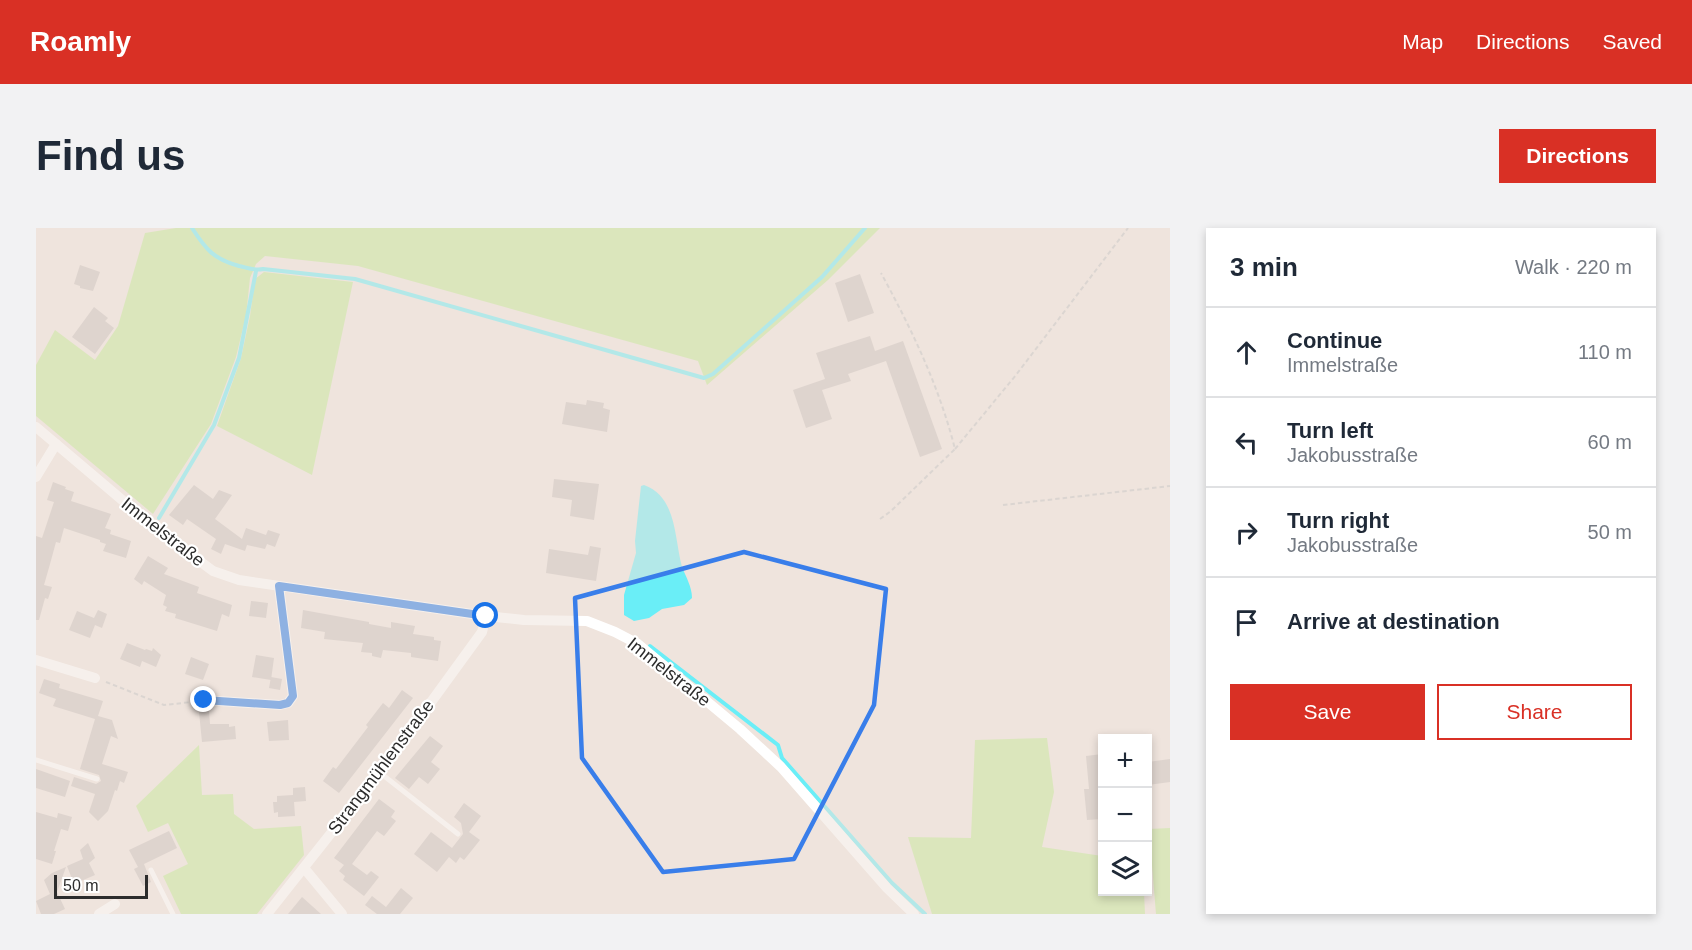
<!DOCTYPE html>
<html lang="en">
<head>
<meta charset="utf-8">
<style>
  body { margin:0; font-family:Arial,sans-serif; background:#f2f2f3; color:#1f2937 }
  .controls { position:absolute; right:18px; bottom:18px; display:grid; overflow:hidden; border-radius:0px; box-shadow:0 3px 9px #0003 }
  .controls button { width:54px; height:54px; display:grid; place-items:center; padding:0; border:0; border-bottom:2px solid #e0e1e3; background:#fff; color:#1f2937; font:30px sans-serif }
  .scale { position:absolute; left:18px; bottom:15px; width:94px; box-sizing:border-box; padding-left:6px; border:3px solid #2c2c2c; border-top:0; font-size:16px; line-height:21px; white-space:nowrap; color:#2c2c2c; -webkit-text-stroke:4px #fff; paint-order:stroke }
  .stop { position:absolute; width:18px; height:18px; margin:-14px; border:4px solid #1a73e8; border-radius:50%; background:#fff }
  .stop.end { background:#1a73e8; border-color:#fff; box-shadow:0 2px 6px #0008 }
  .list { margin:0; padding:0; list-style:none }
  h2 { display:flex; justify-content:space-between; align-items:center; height:78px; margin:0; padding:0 24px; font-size:26px }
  h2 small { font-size:20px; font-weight:400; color:#747a83 }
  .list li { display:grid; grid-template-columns:39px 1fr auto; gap:18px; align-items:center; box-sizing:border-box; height:90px; padding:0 24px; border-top:2px solid #e0e1e3 }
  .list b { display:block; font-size:22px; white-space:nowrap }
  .list p { margin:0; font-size:20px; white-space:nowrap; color:#747a83 }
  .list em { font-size:20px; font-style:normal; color:#747a83 }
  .actions { display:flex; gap:12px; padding:18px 24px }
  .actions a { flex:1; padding:14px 0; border:2px solid #d93025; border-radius:0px; text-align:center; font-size:21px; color:#d93025 }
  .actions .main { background:#d93025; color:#fff }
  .icon { flex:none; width:33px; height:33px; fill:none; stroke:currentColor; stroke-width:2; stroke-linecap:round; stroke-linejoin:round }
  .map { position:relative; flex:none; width:1134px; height:686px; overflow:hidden; border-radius:0px }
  header { display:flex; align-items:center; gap:36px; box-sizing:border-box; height:84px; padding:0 30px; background:#d93025; color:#fff }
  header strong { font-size:28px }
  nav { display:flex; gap:33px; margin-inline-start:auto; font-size:21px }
  .intro { display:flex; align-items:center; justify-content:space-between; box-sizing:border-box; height:144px; padding:0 36px }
  h1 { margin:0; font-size:42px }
  .button { padding:15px 27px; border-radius:0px; background:#d93025; color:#fff; font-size:21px; font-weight:700 }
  main { display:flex; gap:36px; padding:0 36px }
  aside { flex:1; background:#fff; border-radius:0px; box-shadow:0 3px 9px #0003 }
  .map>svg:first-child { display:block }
  .green { fill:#c3e996 }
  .water { fill:#6aeef7 }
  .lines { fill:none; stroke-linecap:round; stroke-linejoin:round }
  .stream { stroke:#6aeef7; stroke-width:4 }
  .building { fill:#cac1bd }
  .path { stroke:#c4c4c4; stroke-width:2; stroke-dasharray:4.5 3; stroke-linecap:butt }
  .lane { stroke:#fff; stroke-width:5 }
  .street { stroke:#fff; stroke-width:10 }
  .route { stroke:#1a73e8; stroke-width:8 }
  .marked { fill:none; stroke:#397eea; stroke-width:4.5; stroke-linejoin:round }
  .labels { text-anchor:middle; stroke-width:4.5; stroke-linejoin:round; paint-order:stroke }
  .street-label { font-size:18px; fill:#2c2c2c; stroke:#fff }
</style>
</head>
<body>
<header>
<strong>Roamly</strong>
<nav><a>Map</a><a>Directions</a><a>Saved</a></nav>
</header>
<div class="intro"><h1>Find us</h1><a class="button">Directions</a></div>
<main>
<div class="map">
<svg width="1134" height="686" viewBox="0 0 1134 686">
  <rect width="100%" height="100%" fill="#efe4dd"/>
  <g class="green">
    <path d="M 140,0 L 844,0 L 792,52 L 671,157 L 662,133 L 322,38 L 229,28 L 220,36 L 214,50 L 210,88 L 200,129 L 175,196 L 117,286 L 0,188 L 0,137 L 19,102 L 59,132 L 82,98 L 109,5 Z"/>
    <path d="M 228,44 L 317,54 L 276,247 L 181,198 L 205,130 L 214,88 L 219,51 Z"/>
    <path d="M 1011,510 L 1018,564 L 1006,619 L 1066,628 L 1066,664 L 1108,664 L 1109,686 L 896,686 L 872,609 L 935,610 L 939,512 Z"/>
    <path d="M 163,517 L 166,567 L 197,566 L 198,586 L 218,601 L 265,598 L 268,627 L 221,686 L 145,686 L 127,648 L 152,636 L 132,595 L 112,604 L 100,578 Z"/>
    <path d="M 1134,600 L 1134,686 L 1120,686 L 1113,601 Z"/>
  </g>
  <path class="water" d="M 608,257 C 641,269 638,309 646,339 C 650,349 656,359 656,370 L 648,377 L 626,381 L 613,390 L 598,393 L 588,387 L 588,367 L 600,325 L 599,313 L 605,258 Z"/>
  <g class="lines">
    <g class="stream">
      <path d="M 156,0 C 170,22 178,31 203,38 C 212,40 219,43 227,41 L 319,51 L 668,150 L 677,146 L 786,49 L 829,0"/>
      <path d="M 123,290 L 178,197 L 203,130 L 220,43"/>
      <path d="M 614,418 L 742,517 L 746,530 L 856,655 L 889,686"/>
    </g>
  </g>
  <g class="building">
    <path d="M 44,37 L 64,44 L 57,63 L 44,60 L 44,58 L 38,56 Z"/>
    <path d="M 824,46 L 838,85 L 812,94 L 799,55 Z"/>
    <path d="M 58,79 L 72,90 L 69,93 L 78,100 L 59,126 L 36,109 Z"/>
    <path d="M 834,108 L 839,123 L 867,113 L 906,221 L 884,229 L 850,133 L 812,146 L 815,153 L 786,162 L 796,191 L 770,200 L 757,162 L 789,151 L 780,125 Z"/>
    <path d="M 551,172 L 568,175 L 567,180 L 574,182 L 571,204 L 526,196 L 530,174 L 550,177 Z"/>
    <path d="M 518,251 L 563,256 L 558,292 L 534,288 L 536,272 L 516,269 Z"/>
    <path d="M 17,254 L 30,259 L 29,261 L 38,264 L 35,273 L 75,286 L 69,300 L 75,302 L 74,306 L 95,313 L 90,330 L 67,323 L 70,316 L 64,314 L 64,312 L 28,300 L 24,315 L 20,314 L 14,336 L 8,357 L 16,359 L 12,371 L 9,370 L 3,392 L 0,392 L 0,308 L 6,310 L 18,274 L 11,272 Z"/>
    <path d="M 158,257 L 177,271 L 183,262 L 196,267 L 179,291 L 206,311 L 210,300 L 230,307 L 232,302 L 244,306 L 239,319 L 231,316 L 229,321 L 211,317 L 209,323 L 189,316 L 185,326 L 175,321 L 180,311 L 151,291 L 147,297 L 133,287 Z"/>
    <path d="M 554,318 L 565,320 L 560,353 L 510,345 L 513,321 L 552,327 Z"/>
    <path d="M 112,328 L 132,340 L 128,346 L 163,359 L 161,365 L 196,377 L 193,389 L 186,386 L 181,403 L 139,390 L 140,386 L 129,383 L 131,379 L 127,377 L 130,367 L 108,353 L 106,357 L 98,351 Z"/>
    <path d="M 215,373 L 232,375 L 230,390 L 213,388 Z"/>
    <path d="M 62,382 L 71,386 L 66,400 L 59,397 L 54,410 L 33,402 L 41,383 L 58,390 Z"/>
    <path d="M 267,382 L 333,394 L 333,396 L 355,400 L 355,394 L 379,398 L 377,406 L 398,409 L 398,412 L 405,413 L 402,433 L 375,429 L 375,425 L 347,422 L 345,430 L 336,428 L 336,425 L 325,424 L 327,415 L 288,411 L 289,404 L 265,400 Z"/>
    <path d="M 91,415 L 109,422 L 110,421 L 116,423 L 117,420 L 125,427 L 120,439 L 106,433 L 104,439 L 84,431 Z"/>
    <path d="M 220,427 L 238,430 L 235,452 L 216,449 Z"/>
    <path d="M 155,429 L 173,436 L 167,452 L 149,446 Z"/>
    <path d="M 235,449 L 246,451 L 244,462 L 233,460 Z"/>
    <path d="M 8,451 L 24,456 L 23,460 L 67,473 L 62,488 L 76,492 L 82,511 L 75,508 L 66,536 L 92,544 L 88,555 L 84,553 L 81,563 L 79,562 L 72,583 L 62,593 L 53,584 L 59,566 L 35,558 L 38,549 L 60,556 L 65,553 L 63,547 L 44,541 L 59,491 L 17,478 L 20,471 L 3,465 Z"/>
    <path d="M 366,462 L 377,470 L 303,565 L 287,553 L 297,539 L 300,541 L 332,499 L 330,497 L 347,475 L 353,480 Z"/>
    <path d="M 173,483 L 174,496 L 193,496 L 193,499 L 199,498 L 200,511 L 166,514 L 163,484 Z"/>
    <path d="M 252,492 L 253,512 L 233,513 L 231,494 Z"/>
    <path d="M 394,508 L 407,518 L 395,534 L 404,541 L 392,556 L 383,549 L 373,561 L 359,550 Z"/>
    <path d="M 1066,526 L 1066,591 L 1051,592 L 1048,561 L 1053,561 L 1050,528 Z"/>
    <path d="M 1134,531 L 1134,554 L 1112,557 L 1112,534 Z"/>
    <path d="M 0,541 L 34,553 L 29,569 L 0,560 Z"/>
    <path d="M 269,559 L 270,573 L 258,574 L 259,588 L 242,589 L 242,584 L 238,585 L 237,574 L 241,574 L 241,568 L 257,567 L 257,560 Z"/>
    <path d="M 343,571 L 359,583 L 355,589 L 360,593 L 348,608 L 341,603 L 316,636 L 331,647 L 335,643 L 343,649 L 328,668 L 307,652 L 309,648 L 303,643 L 308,637 L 298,630 Z"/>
    <path d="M 428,575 L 445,588 L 433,604 L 444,612 L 428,632 L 424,629 L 420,635 L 413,629 L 401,644 L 378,626 L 395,604 L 416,620 L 427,606 L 425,595 L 418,589 Z"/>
    <path d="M 0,584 L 21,590 L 22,585 L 36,589 L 32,603 L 25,601 L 18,623 L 20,623 L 16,636 L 0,631 Z"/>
    <path d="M 133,603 L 141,620 L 108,636 L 115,654 L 107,658 L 98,641 L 104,638 L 102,639 L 93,622 Z"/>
    <path d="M 52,615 L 59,630 L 53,635 L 59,647 L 38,656 L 31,638 L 47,631 L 44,622 Z"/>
    <path d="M 30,639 L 21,664 L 29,681 L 18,686 L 5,686 L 0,673 L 14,666 L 8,652 L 16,645 Z"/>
    <path d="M 365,660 L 377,670 L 364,686 L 341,686 L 329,677 L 336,668 L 350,679 Z"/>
    <path d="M 266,669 L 285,686 L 252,686 Z"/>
  </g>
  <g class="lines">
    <g class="path">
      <path d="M 919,221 L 980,147 L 1092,0"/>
      <path d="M 967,277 L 1134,258"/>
      <path d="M 844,291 L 855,283 L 919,221 C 903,158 876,102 845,45"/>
      <path d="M 70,454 L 128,477 L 156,474"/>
    </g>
    <g class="lane">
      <path d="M 0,532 L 61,551"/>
      <path d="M 343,544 L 422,606"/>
      <path d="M 115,642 L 137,686"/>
    </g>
    <g class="street">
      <path d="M 0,199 L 118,299 L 177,343 L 203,352 L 450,388 L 488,392 L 551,393 L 579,404 L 602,416 L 704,501 L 745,539 L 851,660 L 878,686"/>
      <path d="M 0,249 L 20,216"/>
      <path d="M 0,432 L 59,450"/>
      <path d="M 168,472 L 244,477 L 252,475 L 257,468 L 243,358"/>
      <path d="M 268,640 L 306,686"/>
      <path d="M 63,686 L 79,676"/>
      <path d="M 231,686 L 353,532 L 446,404 L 450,388"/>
    </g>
  </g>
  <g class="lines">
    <path class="route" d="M 168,472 L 244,477 L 252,475 L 257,468 L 243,358 L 450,388"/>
  </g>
  <path d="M0 0H1134V686H0ZM 708,324 L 850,361 L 838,477 L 758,631 L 627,644 L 546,530 L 539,370 Z" fill="#efe4dd" fill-opacity=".55" fill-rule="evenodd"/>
  <path class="marked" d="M 708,324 L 850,361 L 838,477 L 758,631 L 627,644 L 546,530 L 539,370 Z"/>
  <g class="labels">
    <g class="street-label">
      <text transform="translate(127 304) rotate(38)" y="6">Immelstraße</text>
      <text transform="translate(633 444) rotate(38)" y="6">Immelstraße</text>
      <text transform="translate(345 539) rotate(-53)" y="6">Strangmühlenstraße</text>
    </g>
  </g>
</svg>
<div class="controls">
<button>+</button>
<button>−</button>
<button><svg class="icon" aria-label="layers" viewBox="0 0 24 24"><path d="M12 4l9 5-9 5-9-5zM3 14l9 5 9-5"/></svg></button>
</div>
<div class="scale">50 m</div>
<div class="stop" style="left:450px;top:388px"></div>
<div class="stop end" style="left:168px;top:472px"></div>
</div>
<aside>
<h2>3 min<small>Walk · 220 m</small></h2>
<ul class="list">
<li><svg class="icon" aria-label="ahead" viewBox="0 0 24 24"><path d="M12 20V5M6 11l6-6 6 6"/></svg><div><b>Continue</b><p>Immelstraße</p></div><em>110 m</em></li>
<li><svg class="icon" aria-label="left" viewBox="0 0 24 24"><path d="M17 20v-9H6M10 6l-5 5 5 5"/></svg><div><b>Turn left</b><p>Jakobusstraße</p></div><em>60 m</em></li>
<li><svg class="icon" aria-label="right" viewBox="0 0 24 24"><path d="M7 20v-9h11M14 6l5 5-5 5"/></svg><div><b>Turn right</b><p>Jakobusstraße</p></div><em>50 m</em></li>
<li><svg class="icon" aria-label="arrive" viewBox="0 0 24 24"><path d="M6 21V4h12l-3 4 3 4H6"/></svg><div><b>Arrive at destination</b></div></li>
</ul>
<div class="actions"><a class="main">Save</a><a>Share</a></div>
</aside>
</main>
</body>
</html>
